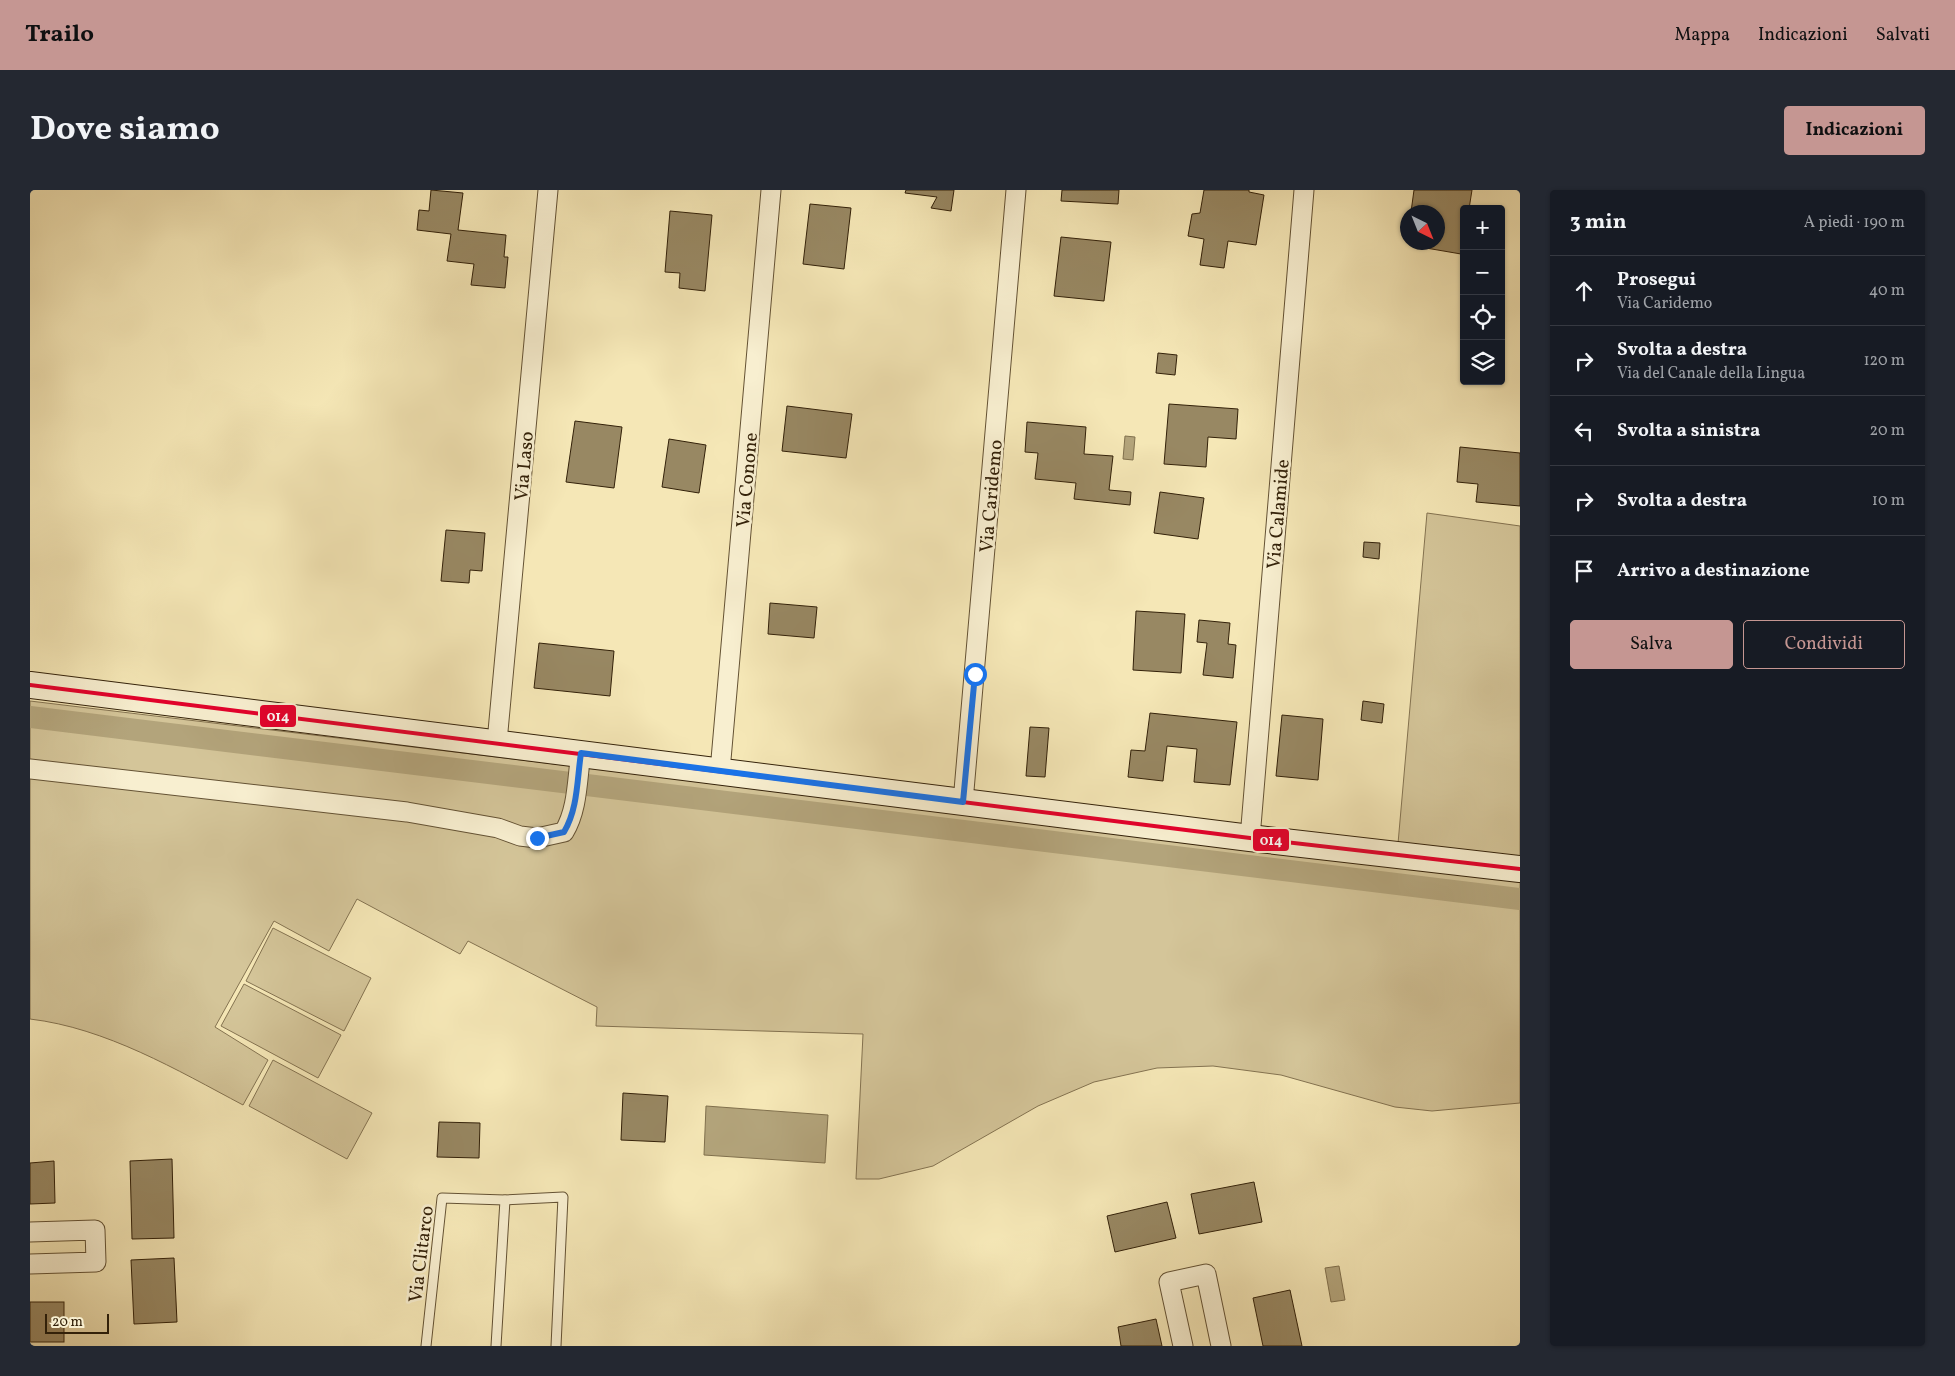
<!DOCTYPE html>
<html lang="it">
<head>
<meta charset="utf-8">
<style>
  body { margin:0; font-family:Vollkorn,serif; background:#242831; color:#f1f3f6 }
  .controls { position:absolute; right:15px; top:15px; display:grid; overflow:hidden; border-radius:5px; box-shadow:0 1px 4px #0004 }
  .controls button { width:45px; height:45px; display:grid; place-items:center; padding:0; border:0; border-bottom:1px solid #363941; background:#171b24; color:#f1f3f6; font:25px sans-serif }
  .compass { position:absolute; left:1370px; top:15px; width:45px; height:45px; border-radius:50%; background:#171b24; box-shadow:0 1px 4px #0004; rotate:137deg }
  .scale { position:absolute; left:15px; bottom:12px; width:64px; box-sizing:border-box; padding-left:5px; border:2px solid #332109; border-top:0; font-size:14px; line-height:18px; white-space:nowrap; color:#332109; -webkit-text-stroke:4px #f8efd0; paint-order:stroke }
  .stop { position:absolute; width:15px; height:15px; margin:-11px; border:4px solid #1a73e8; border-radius:50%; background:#fff }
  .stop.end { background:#1a73e8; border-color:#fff; box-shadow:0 1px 5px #0008 }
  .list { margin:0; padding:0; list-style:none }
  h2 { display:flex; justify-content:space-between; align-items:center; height:65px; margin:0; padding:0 20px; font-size:21px }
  h2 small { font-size:16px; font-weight:400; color:#9ea1a6 }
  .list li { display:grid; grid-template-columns:32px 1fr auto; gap:15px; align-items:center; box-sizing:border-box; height:70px; padding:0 20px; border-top:1px solid #363941 }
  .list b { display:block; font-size:19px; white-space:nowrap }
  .list p { margin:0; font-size:16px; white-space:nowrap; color:#9ea1a6 }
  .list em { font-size:16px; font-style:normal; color:#9ea1a6 }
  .actions { display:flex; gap:10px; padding:15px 20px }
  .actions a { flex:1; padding:11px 0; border:1px solid #c59692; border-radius:5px; text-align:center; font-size:18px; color:#c59692 }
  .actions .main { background:#c59692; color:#111 }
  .icon { flex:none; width:28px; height:28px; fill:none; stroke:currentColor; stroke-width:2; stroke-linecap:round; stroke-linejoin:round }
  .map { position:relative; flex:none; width:1490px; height:1156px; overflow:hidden; border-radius:5px }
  header { display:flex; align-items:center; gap:30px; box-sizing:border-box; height:70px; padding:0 25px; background:#c59692; color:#111 }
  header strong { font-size:24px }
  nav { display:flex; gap:28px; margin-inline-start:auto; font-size:18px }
  .intro { display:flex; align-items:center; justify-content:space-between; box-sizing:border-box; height:120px; padding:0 30px }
  h1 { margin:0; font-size:35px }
  .button { padding:12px 22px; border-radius:5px; background:#c59692; color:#111; font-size:18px; font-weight:700 }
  main { display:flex; gap:30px; padding:0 30px }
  aside { flex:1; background:#171b24; border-radius:5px; box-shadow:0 1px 4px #0004 }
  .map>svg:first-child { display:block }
  .green { fill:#d4c599; stroke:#847351 }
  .water { fill:#b3a47b; stroke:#80704d }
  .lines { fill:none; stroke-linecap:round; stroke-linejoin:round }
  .canal { stroke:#b3a47b; stroke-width:22 }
  .building { fill:#988863; stroke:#332109 }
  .lane-casing { stroke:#645234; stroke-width:11 }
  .street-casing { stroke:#645234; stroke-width:21 }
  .secondary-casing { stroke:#332109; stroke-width:28 }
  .lane { stroke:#f8efd0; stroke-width:9 }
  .street { stroke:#f8efd0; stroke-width:19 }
  .secondary { stroke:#f8efd0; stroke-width:26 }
  .bus-1-casing { stroke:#f8efd0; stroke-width:8 }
  .bus-1 { stroke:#e4002b; stroke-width:4 }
  .route { stroke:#1a73e8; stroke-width:6 }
  .labels { text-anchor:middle; stroke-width:5; stroke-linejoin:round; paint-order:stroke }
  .street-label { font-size:19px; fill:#332109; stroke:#f8efd0 }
  .line-badge { stroke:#f8efd0; stroke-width:2 }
  .badge-label { font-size:14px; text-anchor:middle; font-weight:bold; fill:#fff }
</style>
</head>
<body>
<header>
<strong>Trailo</strong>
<nav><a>Mappa</a><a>Indicazioni</a><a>Salvati</a></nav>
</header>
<div class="intro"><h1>Dove siamo</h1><a class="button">Indicazioni</a></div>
<main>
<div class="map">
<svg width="1490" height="1156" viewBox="0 0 1490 1156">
  <rect width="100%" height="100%" fill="#f5e7b6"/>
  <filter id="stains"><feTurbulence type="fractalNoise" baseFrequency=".004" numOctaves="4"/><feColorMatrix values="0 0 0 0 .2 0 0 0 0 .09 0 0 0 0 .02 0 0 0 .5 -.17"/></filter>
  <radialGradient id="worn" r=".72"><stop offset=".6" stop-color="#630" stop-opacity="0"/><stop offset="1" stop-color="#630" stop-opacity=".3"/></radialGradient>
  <g class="green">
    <path d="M 1397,323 L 1490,336 L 1490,679 L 1367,665 Z"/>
    <path d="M 0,511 L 1490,690 L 1490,913 L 1402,921 L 1365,917 L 1251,885 L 1183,876 L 1127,878 L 1064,892 L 1008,916 L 903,976 L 849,989 L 826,989 L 833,844 L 566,836 L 567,817 L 438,751 L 430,764 L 327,709 L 299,761 L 244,731 L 185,837 L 238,870 L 213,915 C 147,880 76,838 0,829 Z"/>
    <path d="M 243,738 L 341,788 L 314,841 L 216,791 Z"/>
    <path d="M 214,794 L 311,845 L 288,888 L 191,836 Z"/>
    <path d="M 243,870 L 342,923 L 317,969 L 219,916 Z"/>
  </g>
  <g class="water">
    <path d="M 1095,246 L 1105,247 L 1103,270 L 1093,269 Z"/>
    <path d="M 676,916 L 798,925 L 795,973 L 674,965 Z"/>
    <path d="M 1309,1076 L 1315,1110 L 1301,1112 L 1295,1078 Z"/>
  </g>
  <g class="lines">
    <path class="canal" d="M 0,527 L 1490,709"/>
  </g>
  <g class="building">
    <path d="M 401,0 L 433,3 L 428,40 L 476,45 L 474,67 L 478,67 L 475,98 L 441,95 L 444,74 L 417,71 L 421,44 L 387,40 L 389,20 L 399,21 Z"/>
    <path d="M 876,0 L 924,0 L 921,21 L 901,18 L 907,7 L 875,3 Z"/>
    <path d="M 1032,0 L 1089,0 L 1088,14 L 1031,11 Z"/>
    <path d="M 1174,0 L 1219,0 L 1219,2 L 1234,5 L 1226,55 L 1198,51 L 1194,78 L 1170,75 L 1174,49 L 1158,46 L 1162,24 L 1170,23 Z"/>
    <path d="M 1384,0 L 1442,0 L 1439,19 L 1434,19 L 1431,64 L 1396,58 L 1396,52 L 1408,52 L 1408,22 L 1381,22 Z"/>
    <path d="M 780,14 L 821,18 L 814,79 L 773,74 Z"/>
    <path d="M 640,21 L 682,25 L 675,101 L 649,98 L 650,83 L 635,82 Z"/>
    <path d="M 1031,47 L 1081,52 L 1074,111 L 1024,106 Z"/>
    <path d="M 1128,163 L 1147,165 L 1145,185 L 1126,183 Z"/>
    <path d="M 1139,214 L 1208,219 L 1206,249 L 1178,247 L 1176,277 L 1134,274 Z"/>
    <path d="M 757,216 L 822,224 L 816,268 L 752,261 Z"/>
    <path d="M 545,231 L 592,237 L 584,298 L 536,292 Z"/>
    <path d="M 997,232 L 1056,237 L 1054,264 L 1083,266 L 1079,300 L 1101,302 L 1100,315 L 1044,309 L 1046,293 L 1005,289 L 1008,263 L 995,262 Z"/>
    <path d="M 639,249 L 676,255 L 669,303 L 632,297 Z"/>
    <path d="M 1430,257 L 1490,263 L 1490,316 L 1446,312 L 1448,294 L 1427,292 Z"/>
    <path d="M 1130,302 L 1174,308 L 1168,349 L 1124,343 Z"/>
    <path d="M 416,340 L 455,343 L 452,381 L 440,380 L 439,393 L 411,391 Z"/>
    <path d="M 1334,352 L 1350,353 L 1349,369 L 1333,367 Z"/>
    <path d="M 740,413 L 787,417 L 784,448 L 738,444 Z"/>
    <path d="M 1106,421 L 1155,424 L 1151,483 L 1103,480 Z"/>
    <path d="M 1169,430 L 1200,433 L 1198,454 L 1206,455 L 1203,488 L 1173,485 L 1177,453 L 1167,452 Z"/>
    <path d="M 509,453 L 584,461 L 580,506 L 504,498 Z"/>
    <path d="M 1333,511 L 1354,514 L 1352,533 L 1331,530 Z"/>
    <path d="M 1120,523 L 1207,532 L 1200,595 L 1164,592 L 1167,559 L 1137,556 L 1133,591 L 1098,587 L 1101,560 L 1115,561 Z"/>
    <path d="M 1252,525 L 1293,529 L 1288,590 L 1246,586 Z"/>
    <path d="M 1000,537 L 1019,538 L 1015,587 L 996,586 Z"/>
    <path d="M 593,903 L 638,906 L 635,952 L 591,950 Z"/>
    <path d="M 409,932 L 450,933 L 449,968 L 407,967 Z"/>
    <path d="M 142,969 L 144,1048 L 102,1049 L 100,971 Z"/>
    <path d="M 24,971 L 25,1013 L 0,1014 L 0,973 Z"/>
    <path d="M 1224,992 L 1232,1032 L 1169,1044 L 1161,1004 Z"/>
    <path d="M 1137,1012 L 1146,1048 L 1085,1062 L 1077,1026 Z"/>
    <path d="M 144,1068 L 147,1132 L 104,1134 L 101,1070 Z"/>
    <path d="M 1260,1100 L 1272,1156 L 1233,1156 L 1223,1108 Z"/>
    <rect x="0" y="1112" width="34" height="40"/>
    <path d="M 1126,1129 L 1132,1156 L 1091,1156 L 1088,1137 Z"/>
  </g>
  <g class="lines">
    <defs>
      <g id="lane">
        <path d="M 396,1156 L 412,1008 L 475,1010 L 533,1007 L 526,1156"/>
        <path d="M 466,1156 L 475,1010"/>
      </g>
      <g id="street">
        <path d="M 467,552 L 518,0"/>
        <path d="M 0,579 L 377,622 L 468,638 L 490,646 L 507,648 L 534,642 C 548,619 547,589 551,563"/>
        <path d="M 690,581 L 741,0"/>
        <path d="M 933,612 L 986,0"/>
        <path d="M 1220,648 L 1274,0"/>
        <path d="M 0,1042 L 65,1040 L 66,1072 L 0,1074"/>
        <path d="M 1153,1156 L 1139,1092 L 1176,1084 L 1191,1156"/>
      </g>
      <path id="secondary" d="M 0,495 L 1220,648 L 1490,679"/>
    </defs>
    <use href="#lane" class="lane-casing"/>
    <use href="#street" class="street-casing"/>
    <use href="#secondary" class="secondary-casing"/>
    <use href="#lane" class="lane"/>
    <use href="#street" class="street"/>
    <use href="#secondary" class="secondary"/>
    <defs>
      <path id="bus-1" d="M 0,495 L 1220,648 L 1490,679"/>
    </defs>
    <use href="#bus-1" class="bus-1-casing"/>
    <use href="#bus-1" class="bus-1"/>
  </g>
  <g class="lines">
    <path class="route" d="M 507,648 L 534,642 C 548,619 547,589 551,563 L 933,612 L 945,484"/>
  </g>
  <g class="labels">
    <g class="street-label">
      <text transform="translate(493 276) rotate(-85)" y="7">Via Laso</text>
      <text transform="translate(716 290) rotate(-85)" y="7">Via Conone</text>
      <text transform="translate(960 306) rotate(-85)" y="7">Via Caridemo</text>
      <text transform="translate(1247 324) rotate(-85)" y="7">Via Calamide</text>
      <text transform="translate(390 1064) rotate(-83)" y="7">Via Clitarco</text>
    </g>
  </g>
  <g class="line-badge">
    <rect x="229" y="514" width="38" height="24" rx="5" fill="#e4002b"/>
    <rect x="1222" y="638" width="38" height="24" rx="5" fill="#e4002b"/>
  </g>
  <g class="badge-label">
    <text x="248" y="531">014</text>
    <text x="1241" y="655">014</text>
  </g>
  <rect width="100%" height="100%" filter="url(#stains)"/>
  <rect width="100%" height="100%" fill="url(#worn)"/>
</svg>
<div class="controls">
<button>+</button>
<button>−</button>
<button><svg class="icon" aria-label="locate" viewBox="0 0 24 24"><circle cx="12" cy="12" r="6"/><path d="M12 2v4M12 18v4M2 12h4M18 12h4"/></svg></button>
<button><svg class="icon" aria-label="layers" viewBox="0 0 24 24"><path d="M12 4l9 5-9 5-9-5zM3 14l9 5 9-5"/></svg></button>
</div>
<svg class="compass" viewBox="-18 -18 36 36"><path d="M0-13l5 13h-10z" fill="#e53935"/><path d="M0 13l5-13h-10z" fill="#9ea1a6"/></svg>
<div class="scale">20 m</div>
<div class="stop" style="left:945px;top:484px"></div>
<div class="stop end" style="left:507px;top:648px"></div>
</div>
<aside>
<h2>3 min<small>A piedi · 190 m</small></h2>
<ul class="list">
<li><svg class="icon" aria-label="ahead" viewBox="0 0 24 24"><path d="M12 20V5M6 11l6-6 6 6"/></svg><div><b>Prosegui</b><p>Via Caridemo</p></div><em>40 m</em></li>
<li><svg class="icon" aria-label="right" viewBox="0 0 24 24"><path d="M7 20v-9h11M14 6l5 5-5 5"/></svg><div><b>Svolta a destra</b><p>Via del Canale della Lingua</p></div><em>120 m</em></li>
<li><svg class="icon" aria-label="left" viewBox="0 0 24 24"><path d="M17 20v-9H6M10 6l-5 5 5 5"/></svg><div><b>Svolta a sinistra</b></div><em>20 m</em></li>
<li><svg class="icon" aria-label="right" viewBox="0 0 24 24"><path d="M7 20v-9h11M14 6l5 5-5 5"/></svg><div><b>Svolta a destra</b></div><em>10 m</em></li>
<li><svg class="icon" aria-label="arrive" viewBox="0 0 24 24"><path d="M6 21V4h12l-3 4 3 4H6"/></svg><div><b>Arrivo a destinazione</b></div></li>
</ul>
<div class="actions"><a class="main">Salva</a><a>Condividi</a></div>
</aside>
</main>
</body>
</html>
